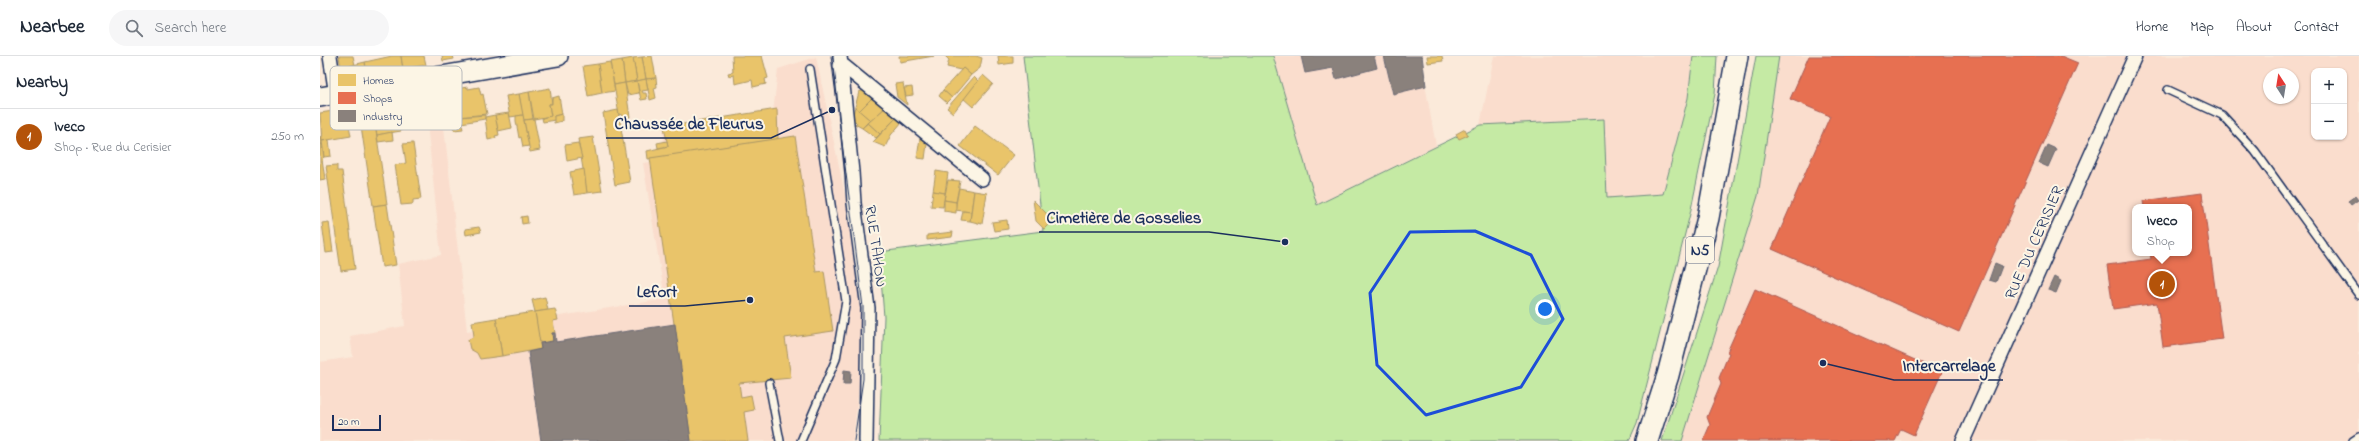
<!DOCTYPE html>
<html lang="en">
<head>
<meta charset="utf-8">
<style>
  body { margin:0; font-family:"Indie Flower",sans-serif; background:#f6f6f7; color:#1f2937 }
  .controls { position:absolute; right:12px; top:12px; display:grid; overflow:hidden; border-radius:8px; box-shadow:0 1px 3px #0004 }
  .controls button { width:36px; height:36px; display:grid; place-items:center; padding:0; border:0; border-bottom:1px solid #e0e1e3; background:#fff; color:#1f2937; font:20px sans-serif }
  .compass { position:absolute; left:1943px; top:12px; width:36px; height:36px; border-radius:50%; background:#fff; box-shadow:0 1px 3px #0004; rotate:348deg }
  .scale { position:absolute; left:12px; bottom:10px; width:49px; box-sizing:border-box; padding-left:4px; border:2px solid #1b2f5e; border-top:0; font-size:11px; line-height:14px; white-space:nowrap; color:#1b2f5e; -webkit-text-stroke:3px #fcf5e5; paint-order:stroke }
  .you { position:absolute; left:1225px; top:253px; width:14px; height:14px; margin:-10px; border:3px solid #fff; border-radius:50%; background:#1a73e8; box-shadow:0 0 0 6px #1a73e833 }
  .badge { display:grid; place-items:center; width:26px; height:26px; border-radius:50%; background:#b45309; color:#fff; font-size:13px; font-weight:700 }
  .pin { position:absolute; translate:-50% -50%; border:2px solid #fff; box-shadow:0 1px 4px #0006 }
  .popup { position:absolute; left:1812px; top:148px; width:60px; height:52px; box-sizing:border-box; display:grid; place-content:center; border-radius:8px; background:#fff; filter:drop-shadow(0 1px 3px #0005); font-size:13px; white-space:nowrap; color:#747a83 }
  .popup b { font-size:15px; color:#1f2937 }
  .popup::after { content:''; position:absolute; left:50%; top:100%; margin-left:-8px; border:8px solid transparent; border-top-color:#fff }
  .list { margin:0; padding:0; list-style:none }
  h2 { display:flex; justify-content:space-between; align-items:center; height:52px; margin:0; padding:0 16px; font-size:17px }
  h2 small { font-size:13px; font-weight:400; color:#747a83 }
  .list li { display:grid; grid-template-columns:26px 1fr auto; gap:12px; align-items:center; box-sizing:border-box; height:56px; padding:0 16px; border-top:1px solid #e0e1e3 }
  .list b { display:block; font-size:15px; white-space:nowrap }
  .list p { margin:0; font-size:13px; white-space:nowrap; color:#747a83 }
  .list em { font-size:13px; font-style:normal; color:#747a83 }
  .icon { flex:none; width:22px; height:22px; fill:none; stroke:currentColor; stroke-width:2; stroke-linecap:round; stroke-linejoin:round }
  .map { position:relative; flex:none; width:2039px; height:385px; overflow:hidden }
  header { display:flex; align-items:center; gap:24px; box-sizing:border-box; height:56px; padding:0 20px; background:#fff; border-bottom:1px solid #e0e1e3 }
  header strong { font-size:19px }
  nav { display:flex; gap:22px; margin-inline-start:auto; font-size:14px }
  .search { width:280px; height:36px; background:#f6f6f7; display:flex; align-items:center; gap:10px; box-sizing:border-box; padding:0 14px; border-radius:22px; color:#747a83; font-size:15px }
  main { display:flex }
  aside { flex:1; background:#fff }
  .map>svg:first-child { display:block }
  .built { fill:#faddcd; fill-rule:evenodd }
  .green { fill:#c5eaa4; stroke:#708c81 }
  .homes { fill:#e9c46a; stroke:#ab9766 }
  .shops { fill:#e76f51; stroke:#aa5c55 }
  .industry { fill:#8a817c; stroke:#696873 }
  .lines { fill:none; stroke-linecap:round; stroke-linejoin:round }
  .lane-casing { stroke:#1b2f5e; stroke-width:10 }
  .street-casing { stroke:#1b2f5e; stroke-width:16 }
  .secondary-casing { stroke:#1b2f5e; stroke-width:22 }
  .primary-casing { stroke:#1b2f5e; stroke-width:24 }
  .lane { stroke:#fcf5e5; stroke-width:7 }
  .street { stroke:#fcf5e5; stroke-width:13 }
  .secondary { stroke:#fcf5e5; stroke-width:19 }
  .primary { stroke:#fcf5e5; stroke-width:21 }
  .tram { stroke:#1b2f5e; stroke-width:1 }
  .marked { fill:none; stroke:#1d4ed8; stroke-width:3; stroke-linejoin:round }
  .labels { text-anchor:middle; stroke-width:4; stroke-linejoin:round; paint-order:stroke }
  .shield { fill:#fcf5e5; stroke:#5e6a86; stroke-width:1 }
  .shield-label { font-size:15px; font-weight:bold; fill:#1b2f5e }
  .street-label { font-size:16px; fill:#1b2f5e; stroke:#fcf5e5 }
  .key { fill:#fcf5e5; stroke:#b8babc; stroke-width:1 }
  .key-label { font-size:11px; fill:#1b2f5e }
  .leader { fill:none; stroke:#1b2f5e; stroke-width:1.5 }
  .callout-dot { fill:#1b2f5e; stroke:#fcf5e5; stroke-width:1.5 }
  .callout-label { font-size:17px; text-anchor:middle; font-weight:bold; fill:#1b2f5e; stroke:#fcf5e5; stroke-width:4; stroke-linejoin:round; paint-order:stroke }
</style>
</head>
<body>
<header>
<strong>Nearbee</strong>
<div class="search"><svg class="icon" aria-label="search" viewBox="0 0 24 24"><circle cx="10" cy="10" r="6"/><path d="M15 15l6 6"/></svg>Search here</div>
<nav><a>Home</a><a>Map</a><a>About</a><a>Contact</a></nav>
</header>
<main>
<aside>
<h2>Nearby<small></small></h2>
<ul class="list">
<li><span class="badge">1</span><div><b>Iveco</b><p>Shop · Rue du Cerisier</p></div><em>250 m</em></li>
</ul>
</aside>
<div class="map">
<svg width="2039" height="385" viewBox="0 0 2039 385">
  <rect width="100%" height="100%" fill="#fbeada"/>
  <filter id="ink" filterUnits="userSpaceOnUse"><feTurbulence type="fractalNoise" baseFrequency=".025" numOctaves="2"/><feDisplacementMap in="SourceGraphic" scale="8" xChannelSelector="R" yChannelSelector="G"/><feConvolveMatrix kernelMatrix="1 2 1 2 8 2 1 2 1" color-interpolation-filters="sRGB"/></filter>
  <g filter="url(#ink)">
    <g class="built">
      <path d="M 953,0 L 1100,0 L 1116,90 L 996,149 Z"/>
      <path d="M 1174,0 L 1373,0 L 1368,42 L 1343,138 L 1287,142 L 1284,63 L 1160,69 Z"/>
      <path d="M 1459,0 L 2039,0 L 2039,385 L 1362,385 L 1438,140 ZM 1994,15 L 2024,15 L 2024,81 L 1994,81 ZM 1949,18 L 1973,18 L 1973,42 L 1949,42 ZM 1815,151 L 1869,151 L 1869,197 L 1815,197 Z"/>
      <path d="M 496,1 L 548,248 L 533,385 L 0,385 L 0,306 L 33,301 L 30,280 L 85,270 L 78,208 L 121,199 L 103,30 L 120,36 L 147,275 L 345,243 L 323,107 L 345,104 L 343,75 L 453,57 L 458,13 Z"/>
    </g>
    <g class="green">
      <path d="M 703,0 L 953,0 L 997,149 L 1160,69 L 1284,63 L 1287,142 L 1343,138 L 1368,42 L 1373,0 L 1397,0 L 1395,38 L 1370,158 L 1317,367 L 1309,385 L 559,385 L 564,261 L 559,196 L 723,175 Z"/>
      <path d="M 1436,0 L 1459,0 L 1438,140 L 1362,385 L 1342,385 L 1398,211 Z"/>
    </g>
    <g class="homes">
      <path d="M 19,0 L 33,0 L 35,9 L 21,12 Z"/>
      <path d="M 72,0 L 81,0 L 83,13 L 47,19 L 45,6 Z"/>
      <path d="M 81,0 L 104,0 L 106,9 L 83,13 Z"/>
      <path d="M 122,0 L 133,0 L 134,3 L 123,5 Z"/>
      <path d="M 332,0 L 336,22 L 326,23 L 322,1 Z"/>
      <path d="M 412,0 L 442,0 L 448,22 L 445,23 L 446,28 L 433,31 L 432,24 L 415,28 L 414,19 L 409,20 L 408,17 L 413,16 Z"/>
      <path d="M 579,0 L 614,0 L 580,6 Z"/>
      <path d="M 625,0 L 656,0 L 662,2 L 660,12 L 651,19 L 643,12 L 641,14 L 627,11 L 629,4 Z"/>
      <path d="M 678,0 L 693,0 L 693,7 L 679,9 Z"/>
      <path d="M 1107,0 L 1122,0 L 1123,5 L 1108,7 Z"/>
      <path d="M 322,1 L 326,23 L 317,25 L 313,2 Z"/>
      <path d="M 313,2 L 317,25 L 305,27 L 302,4 Z"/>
      <path d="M 302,4 L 305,27 L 294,29 L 290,6 Z"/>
      <path d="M 45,6 L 47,19 L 26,23 L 22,20 L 21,12 Z"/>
      <path d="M 290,6 L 295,35 L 282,37 L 278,8 Z"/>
      <path d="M 278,8 L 282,37 L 268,40 L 263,10 Z"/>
      <path d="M 643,12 L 651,19 L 632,42 L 623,34 Z"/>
      <path d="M 663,19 L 673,28 L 653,51 L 643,42 Z"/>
      <path d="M 654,21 L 658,25 L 633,57 L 627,52 Z"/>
      <path d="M 336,22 L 337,31 L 334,32 L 336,42 L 330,44 L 326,23 Z"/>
      <path d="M 326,23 L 328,34 L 322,35 L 323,37 L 326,37 L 327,43 L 321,44 L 317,25 Z"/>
      <path d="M 317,25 L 319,37 L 308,39 L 305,27 Z"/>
      <path d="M 305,27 L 310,61 L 302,62 L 301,58 L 299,59 L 294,29 Z"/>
      <path d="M 583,27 L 584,32 L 587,49 L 577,41 L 575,28 Z"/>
      <path d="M 148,31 L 148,33 L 159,31 L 161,39 L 163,38 L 167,58 L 139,61 L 134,33 Z"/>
      <path d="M 592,31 L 593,39 L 586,40 L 584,32 Z"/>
      <path d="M 230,32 L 232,48 L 229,48 L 231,60 L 214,63 L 209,36 Z"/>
      <path d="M 134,33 L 138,55 L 124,58 L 120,36 Z"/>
      <path d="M 546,33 L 554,40 L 539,55 L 535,51 L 539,36 Z"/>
      <path d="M 623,34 L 632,42 L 627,47 L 619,40 Z"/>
      <path d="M 209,36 L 213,63 L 203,64 L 199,38 Z"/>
      <path d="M 199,38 L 203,59 L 190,61 L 186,40 Z"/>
      <path d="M 239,40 L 242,58 L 234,60 L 235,64 L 223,66 L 222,62 L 231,60 L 229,48 L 232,48 L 232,42 Z"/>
      <path d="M 554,40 L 566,51 L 551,65 L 539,55 Z"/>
      <path d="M 52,48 L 67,148 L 53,150 L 38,50 Z"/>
      <path d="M 77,49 L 81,75 L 57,79 L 52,53 Z"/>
      <path d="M 535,51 L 550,64 L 542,72 L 535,68 L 537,67 L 535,65 L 534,66 L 531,64 Z"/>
      <path d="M 566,51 L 577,61 L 560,78 L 548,67 Z"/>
      <path d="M 26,53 L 31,80 L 2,85 L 0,57 Z"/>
      <path d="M 457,53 L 458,83 L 328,103 L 327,95 L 348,90 L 344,71 Z"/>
      <path d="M 298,54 L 310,126 L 295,129 L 283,57 Z"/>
      <path d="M 138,55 L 143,73 L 134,74 L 131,60 L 124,61 L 124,58 Z"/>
      <path d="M 189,57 L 192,72 L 178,75 L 175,59 Z"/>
      <path d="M 242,58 L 242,65 L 234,67 L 234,60 Z"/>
      <path d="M 165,59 L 165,63 L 141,67 L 140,61 Z"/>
      <path d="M 175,59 L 179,79 L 175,80 L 176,82 L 168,84 L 165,61 Z"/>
      <path d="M 203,59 L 209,90 L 203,91 L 201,81 L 199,82 L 196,65 L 196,60 Z"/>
      <path d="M 577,61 L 582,66 L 571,79 L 565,91 L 553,86 Z"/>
      <path d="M 214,63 L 220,94 L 210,96 L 204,64 Z"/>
      <path d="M 548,67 L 560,78 L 556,82 L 542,72 Z"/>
      <path d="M 655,70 L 694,99 L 678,119 L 640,90 Z"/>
      <path d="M 1145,73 L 1148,79 L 1139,83 L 1136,78 Z"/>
      <path d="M 72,76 L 73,84 L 58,86 L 57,79 Z"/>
      <path d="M 0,80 L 4,101 L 2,103 L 5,123 L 0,124 Z"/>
      <path d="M 475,80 L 496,216 L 504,215 L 513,275 L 465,282 L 471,322 L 419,327 L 421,341 L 431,339 L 434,354 L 424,356 L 428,385 L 371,385 L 330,102 Z"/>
      <path d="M 273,81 L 282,135 L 267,137 L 258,83 Z"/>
      <path d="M 600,82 L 607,88 L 605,103 L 597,102 Z"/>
      <path d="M 9,84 L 11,100 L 4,101 L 2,85 Z"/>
      <path d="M 347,85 L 348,90 L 338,92 L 337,87 Z"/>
      <path d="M 93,87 L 101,143 L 93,144 L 93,148 L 81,149 L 75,109 L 86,107 L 83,88 Z"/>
      <path d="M 258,87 L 262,102 L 247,105 L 245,89 Z"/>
      <path d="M 17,109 L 17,115 L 22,115 L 35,213 L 21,215 L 6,110 Z"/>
      <path d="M 264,113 L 267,137 L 254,139 L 250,116 Z"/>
      <path d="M 616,115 L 628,117 L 625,137 L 613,135 Z"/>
      <path d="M 628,124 L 640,125 L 636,146 L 624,144 Z"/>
      <path d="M 639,132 L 654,135 L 651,156 L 635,154 Z"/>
      <path d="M 613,135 L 625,137 L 623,151 L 611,150 Z"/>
      <path d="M 654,135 L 667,137 L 662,168 L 650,165 Z"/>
      <path d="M 624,144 L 636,146 L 636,157 L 624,155 Z"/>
      <path d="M 713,144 L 733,164 L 724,173 L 716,165 Z"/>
      <path d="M 67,148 L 76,209 L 62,211 L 53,150 Z"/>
      <path d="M 643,155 L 651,156 L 650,165 L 641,164 Z"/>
      <path d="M 207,160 L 208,167 L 202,168 L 201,161 Z"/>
      <path d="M 687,164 L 688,173 L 674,175 L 672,166 Z"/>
      <path d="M 9,166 L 13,196 L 6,197 L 2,167 Z"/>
      <path d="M 159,171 L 161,176 L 146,179 L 145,173 Z"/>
      <path d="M 633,176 L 632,181 L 607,184 L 607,179 Z"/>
      <path d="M 225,241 L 228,254 L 215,256 L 212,244 Z"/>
      <path d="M 235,253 L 238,264 L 233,265 L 235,277 L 232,277 L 233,285 L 219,288 L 215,256 Z"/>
      <path d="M 215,256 L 221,293 L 182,300 L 176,262 Z"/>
      <path d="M 176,262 L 182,300 L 160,303 L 157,297 L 150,293 L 148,284 L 154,280 L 152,266 Z"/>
    </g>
    <g class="shops">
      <path d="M 1489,0 L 1741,0 L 1758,7 L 1639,276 L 1452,193 L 1510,60 L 1470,43 Z"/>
      <path d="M 1882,137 L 1902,283 L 1843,291 L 1837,247 L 1793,253 L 1787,209 L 1831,203 L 1830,197 L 1869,197 L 1869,151 L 1824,151 L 1823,145 Z"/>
      <path d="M 1435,233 L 1622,316 L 1594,379 L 1581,373 L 1575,385 L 1383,385 L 1390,369 L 1387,361 L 1401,328 L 1399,322 L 1409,297 L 1407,296 Z"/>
    </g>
    <g class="industry">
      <path d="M 981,0 L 1054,0 L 1057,12 L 1016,23 L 1013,12 L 985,17 Z"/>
      <path d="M 1064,0 L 1102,0 L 1106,30 L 1073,38 Z"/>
      <path d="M 1727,89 L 1736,93 L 1728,111 L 1719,107 Z"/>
      <path d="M 2035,140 L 2038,144 L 2031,149 L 2028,145 Z"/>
      <path d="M 1675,207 L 1682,210 L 1676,226 L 1669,224 Z"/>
      <path d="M 1734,221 L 1741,225 L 1736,237 L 1728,234 Z"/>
      <path d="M 355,268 L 371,385 L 221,385 L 208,296 L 221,293 L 220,287 L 233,285 L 232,277 L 235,277 L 236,286 Z"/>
      <path d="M 524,314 L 531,315 L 530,328 L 523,328 Z"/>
    </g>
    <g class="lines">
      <defs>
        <g id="lane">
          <path d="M 1848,34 L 1902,59 L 1935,95 L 2039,239"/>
          <path d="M 449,327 L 460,385"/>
          <path d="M 481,385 L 516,303 L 526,245 L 490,13"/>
          <path d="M 2033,385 L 2039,381"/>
        </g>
        <g id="street">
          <path d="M 10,0 L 16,39"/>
          <path d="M 520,0 L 532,116 L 534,147 L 548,252 L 546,385"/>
          <path d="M 520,10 L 524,10 L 662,123"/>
          <path d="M 1643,385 L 1815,0"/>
        </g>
        <path id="secondary" d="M 0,41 L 238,0"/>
        <path id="primary" d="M 1327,385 L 1348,319 L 1388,162 L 1417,0"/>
      </defs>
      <use href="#lane" class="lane-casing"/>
      <use href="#street" class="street-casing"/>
      <use href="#secondary" class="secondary-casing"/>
      <use href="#primary" class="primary-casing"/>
      <use href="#lane" class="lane"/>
      <use href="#street" class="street"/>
      <use href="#secondary" class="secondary"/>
      <use href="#primary" class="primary"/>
      <path class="tram" d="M 511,0 L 543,251 L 543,323 L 534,385"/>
    </g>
  </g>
  <path class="marked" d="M 1155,175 L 1211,199 L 1243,263 L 1201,331 L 1106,359 L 1057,309 L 1050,237 L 1090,176 Z"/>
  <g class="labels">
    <rect class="shield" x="1366" y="181" width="28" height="26" rx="3"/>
    <g class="shield-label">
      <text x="1380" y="199">N5</text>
    </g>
    <g class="street-label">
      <text transform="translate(1713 186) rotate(-66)" y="6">RUE DU CERISIER</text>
      <text transform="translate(557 190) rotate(82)" y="6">RUE TAHON</text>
    </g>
  </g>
  <rect x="10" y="10" width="132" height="64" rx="6" class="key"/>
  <rect x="18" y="18" width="18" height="12" fill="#e9c46a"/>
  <rect x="18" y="36" width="18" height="12" fill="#e76f51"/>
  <rect x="18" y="54" width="18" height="12" fill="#8a817c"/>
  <g class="key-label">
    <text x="43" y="28">Homes</text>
    <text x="43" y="46">Shops</text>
    <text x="43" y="64">Industry</text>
  </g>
  <path class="leader" d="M512 54L451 82H286M965 186L889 176H719M430 244L365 250H309M1503 307L1574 324H1683"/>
  <g class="callout-dot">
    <circle cx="512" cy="54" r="4"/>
    <circle cx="965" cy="186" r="4"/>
    <circle cx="430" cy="244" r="4"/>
    <circle cx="1503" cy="307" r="4"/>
  </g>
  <g class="callout-label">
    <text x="369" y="73">Chaussée de Fleurus</text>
    <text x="804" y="167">Cimetière de Gosselies</text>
    <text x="337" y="241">Lefort</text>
    <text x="1629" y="315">Intercarrelage</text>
  </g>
</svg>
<div class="controls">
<button>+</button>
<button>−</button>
</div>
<svg class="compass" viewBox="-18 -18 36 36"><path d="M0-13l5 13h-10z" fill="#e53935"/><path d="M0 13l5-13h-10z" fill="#747a83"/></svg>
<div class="scale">20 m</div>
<div class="you"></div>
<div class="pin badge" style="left:1842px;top:228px">1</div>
<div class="popup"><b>Iveco</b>Shop</div>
</div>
</main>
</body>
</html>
